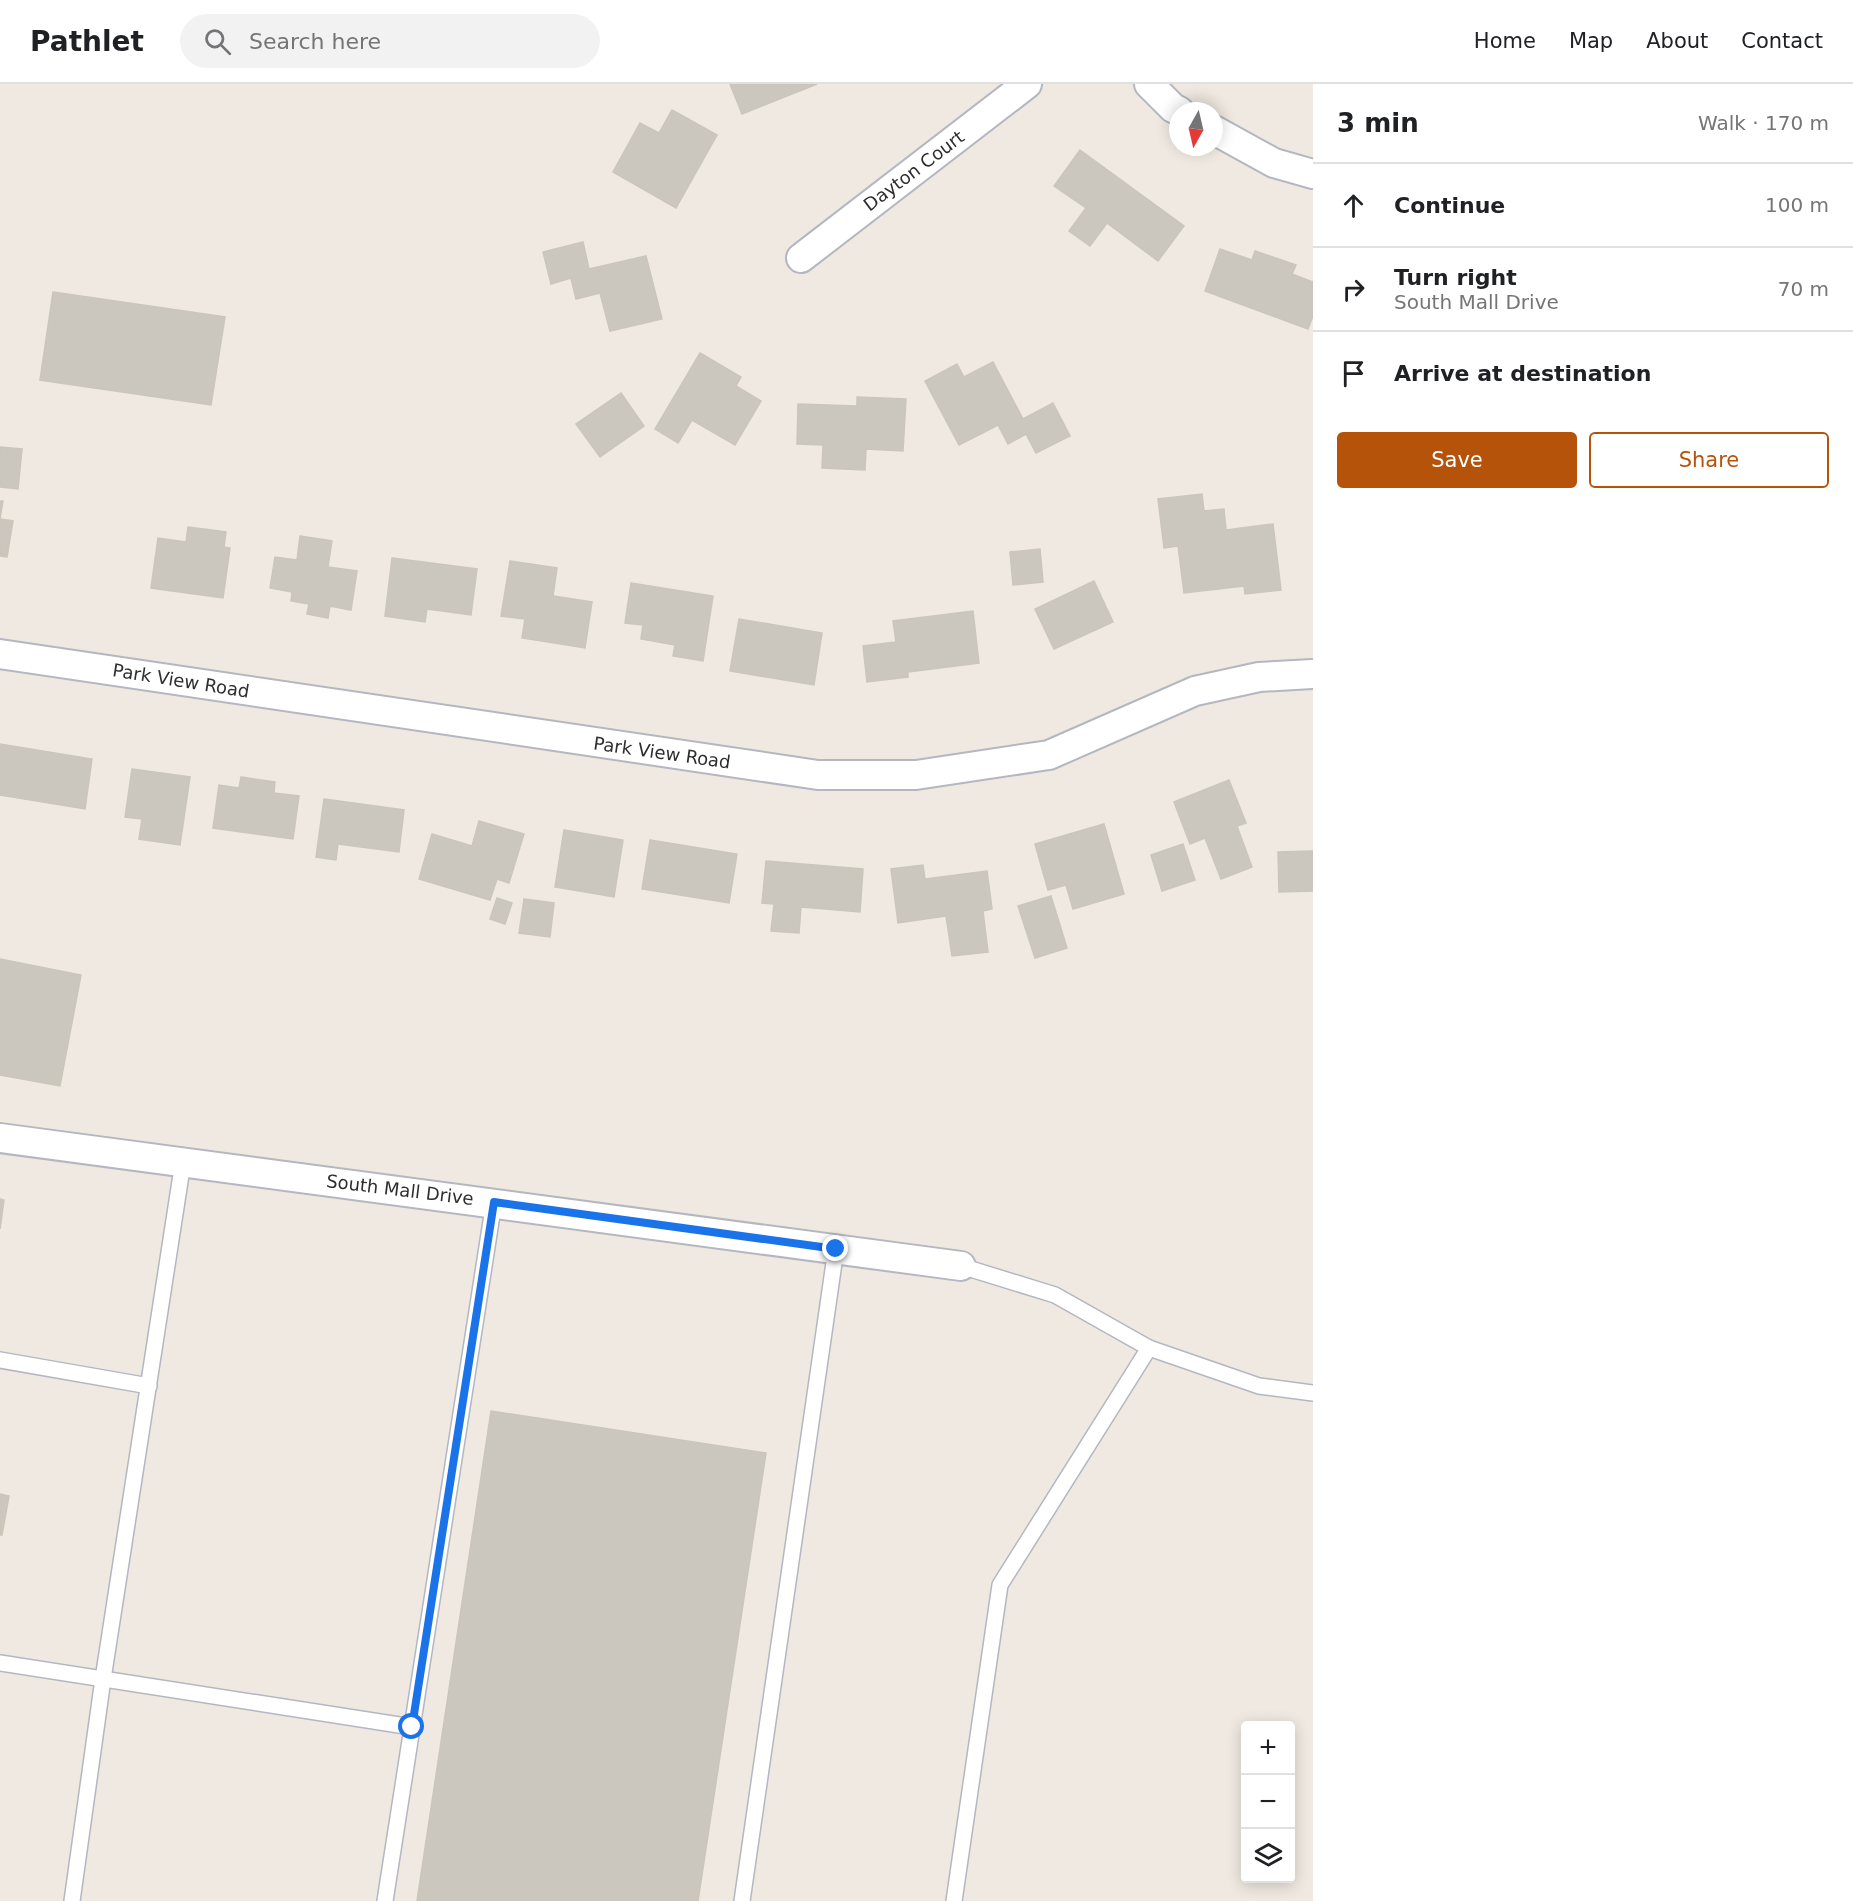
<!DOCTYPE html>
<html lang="en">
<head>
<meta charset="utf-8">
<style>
  body { margin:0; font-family:"DejaVu Sans",sans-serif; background:#f2f2f2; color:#202124 }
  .controls { position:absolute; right:18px; bottom:18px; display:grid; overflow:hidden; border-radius:6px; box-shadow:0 3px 15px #0003 }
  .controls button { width:54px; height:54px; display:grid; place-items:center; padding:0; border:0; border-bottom:2px solid #e0e0e0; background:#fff; color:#202124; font:30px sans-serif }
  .compass { position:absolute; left:1169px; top:18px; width:54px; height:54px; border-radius:50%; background:#fff; box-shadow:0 3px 15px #0003; rotate:188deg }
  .stop { position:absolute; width:18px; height:18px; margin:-14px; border:4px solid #1a73e8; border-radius:50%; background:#fff }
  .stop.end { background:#1a73e8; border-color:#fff; box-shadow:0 2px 6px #0008 }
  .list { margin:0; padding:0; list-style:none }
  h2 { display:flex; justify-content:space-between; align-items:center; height:78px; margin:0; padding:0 24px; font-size:26px }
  h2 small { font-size:20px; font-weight:400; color:#757577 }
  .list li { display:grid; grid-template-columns:39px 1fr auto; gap:18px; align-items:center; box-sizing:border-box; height:84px; padding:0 24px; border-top:2px solid #e0e0e0 }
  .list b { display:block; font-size:22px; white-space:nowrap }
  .list p { margin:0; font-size:20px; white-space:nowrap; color:#757577 }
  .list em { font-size:20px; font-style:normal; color:#757577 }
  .actions { display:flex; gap:12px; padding:18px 24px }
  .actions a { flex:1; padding:14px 0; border:2px solid #b45309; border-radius:6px; text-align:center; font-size:21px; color:#b45309 }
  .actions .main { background:#b45309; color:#fff }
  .icon { flex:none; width:33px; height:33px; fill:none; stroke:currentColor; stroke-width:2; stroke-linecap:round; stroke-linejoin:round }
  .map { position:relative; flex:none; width:1313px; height:1817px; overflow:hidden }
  header { display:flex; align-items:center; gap:36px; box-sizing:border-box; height:84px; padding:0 30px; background:#fff; border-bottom:2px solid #e0e0e0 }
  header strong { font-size:28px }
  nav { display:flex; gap:33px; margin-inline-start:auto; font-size:21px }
  .search { width:420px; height:54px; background:#f2f2f2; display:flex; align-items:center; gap:15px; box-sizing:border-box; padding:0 21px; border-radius:33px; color:#757577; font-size:22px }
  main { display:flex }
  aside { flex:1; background:#fff }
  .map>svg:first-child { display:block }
  .building { fill:#cbc7bf; stroke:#cbc5ba; stroke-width:1.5 }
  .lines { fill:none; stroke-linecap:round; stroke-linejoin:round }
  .lane-casing { stroke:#b4b7c1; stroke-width:18 }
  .street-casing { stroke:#b4b7c1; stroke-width:32 }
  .lane { stroke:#fff; stroke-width:15 }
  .street { stroke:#fff; stroke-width:28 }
  .route { stroke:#1a73e8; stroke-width:8 }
  .labels { text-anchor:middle; stroke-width:4.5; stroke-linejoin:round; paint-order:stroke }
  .street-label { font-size:18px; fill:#2e2e2e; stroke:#fff }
</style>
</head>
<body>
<header>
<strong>Pathlet</strong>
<div class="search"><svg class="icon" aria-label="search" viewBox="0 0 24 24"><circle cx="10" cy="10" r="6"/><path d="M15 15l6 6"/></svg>Search here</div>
<nav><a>Home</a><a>Map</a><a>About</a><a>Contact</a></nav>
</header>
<main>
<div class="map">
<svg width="1313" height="1817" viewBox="0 0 1313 1817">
  <rect width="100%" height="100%" fill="#efe9e1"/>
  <g class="building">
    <path d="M 730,0 L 817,0 L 742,30 Z"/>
    <path d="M 672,26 L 717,51 L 676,124 L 613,88 L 640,39 L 659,49 Z"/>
    <path d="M 1080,66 L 1184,142 L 1158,177 L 1107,139 L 1090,162 L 1069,147 L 1086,124 L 1054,102 Z"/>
    <path d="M 583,158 L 589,185 L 646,172 L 662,235 L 610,247 L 600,209 L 576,215 L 571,194 L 551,200 L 543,168 Z"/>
    <path d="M 1220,165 L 1252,176 L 1255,167 L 1296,181 L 1292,190 L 1313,198 L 1313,232 L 1308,245 L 1205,207 Z"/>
    <path d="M 53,208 L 225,233 L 211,321 L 40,296 Z"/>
    <path d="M 700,269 L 741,293 L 736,302 L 761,317 L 735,361 L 692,336 L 678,359 L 655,345 Z"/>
    <path d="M 993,278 L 1023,335 L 1053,319 L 1070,352 L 1036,369 L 1026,350 L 1008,360 L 998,341 L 959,361 L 925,297 L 957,280 L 964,293 Z"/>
    <path d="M 621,309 L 644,342 L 600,373 L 576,340 Z"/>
    <path d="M 857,313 L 906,315 L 903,367 L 866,365 L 865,386 L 822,384 L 823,361 L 797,360 L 798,320 L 857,322 Z"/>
    <path d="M 0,363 L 22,365 L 18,405 L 0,403 Z"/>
    <path d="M 1202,410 L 1204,427 L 1224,425 L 1226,446 L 1273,440 L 1281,506 L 1245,510 L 1244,502 L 1184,509 L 1178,462 L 1164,464 L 1158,415 Z"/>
    <path d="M 0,417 L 3,417 L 0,435 L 13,437 L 7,473 L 0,472 Z"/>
    <path d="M 188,443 L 226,448 L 224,463 L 230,464 L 223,514 L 151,504 L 158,454 L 186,458 Z"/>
    <path d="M 300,452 L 332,457 L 328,483 L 357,487 L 351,526 L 330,522 L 328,534 L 307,530 L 309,520 L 291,517 L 292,508 L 270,504 L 275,473 L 297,476 Z"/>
    <path d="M 1040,465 L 1043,498 L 1013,501 L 1010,468 Z"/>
    <path d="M 392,474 L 477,485 L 471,531 L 427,525 L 425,538 L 385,532 Z"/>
    <path d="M 510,477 L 557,484 L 553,512 L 592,518 L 585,564 L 522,554 L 525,535 L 501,532 Z"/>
    <path d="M 1094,497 L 1113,538 L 1054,565 L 1035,525 Z"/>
    <path d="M 631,499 L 713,512 L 703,577 L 673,572 L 675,561 L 641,555 L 643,541 L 625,539 Z"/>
    <path d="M 973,527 L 979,579 L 908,588 L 908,593 L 867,598 L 863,562 L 896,558 L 893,537 Z"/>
    <path d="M 739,535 L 822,549 L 814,601 L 730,587 Z"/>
    <path d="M 0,660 L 92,675 L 85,725 L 0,711 Z"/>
    <path d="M 132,685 L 190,693 L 180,761 L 139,755 L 142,735 L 125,733 Z"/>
    <path d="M 241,693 L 275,698 L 274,709 L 299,712 L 293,755 L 213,744 L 219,701 L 239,704 Z"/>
    <path d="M 1229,696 L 1246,739 L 1237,742 L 1252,783 L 1221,795 L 1205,754 L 1190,760 L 1174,718 Z"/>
    <path d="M 324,715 L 404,726 L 399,768 L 338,760 L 336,776 L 316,773 Z"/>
    <path d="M 479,737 L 524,750 L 509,799 L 497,795 L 490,816 L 419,795 L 432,750 L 472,762 Z"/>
    <path d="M 1104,740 L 1124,810 L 1073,825 L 1066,801 L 1048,806 L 1035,760 Z"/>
    <path d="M 564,746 L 623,756 L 614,813 L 555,803 Z"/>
    <path d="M 650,756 L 737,770 L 729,819 L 642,805 Z"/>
    <path d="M 1183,760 L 1195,796 L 1162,807 L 1151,771 Z"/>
    <path d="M 1313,767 L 1313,807 L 1279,808 L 1278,768 Z"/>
    <path d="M 766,777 L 863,785 L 860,828 L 801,823 L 799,849 L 771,847 L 774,820 L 762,819 Z"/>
    <path d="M 923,781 L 925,795 L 987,787 L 992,825 L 983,827 L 988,868 L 952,872 L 946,832 L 898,839 L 891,785 Z"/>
    <path d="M 1051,812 L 1067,864 L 1035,874 L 1018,822 Z"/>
    <path d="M 497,814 L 512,819 L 505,840 L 490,835 Z"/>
    <path d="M 524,815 L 554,819 L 550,853 L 519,849 Z"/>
    <path d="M 0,875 L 81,891 L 60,1002 L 0,991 Z"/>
    <path d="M 0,1115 L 4,1116 L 0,1145 Z"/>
    <path d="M 491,1327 L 766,1369 L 698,1817 L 417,1817 Z"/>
    <path d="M 0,1410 L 9,1412 L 2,1451 L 0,1451 Z"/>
  </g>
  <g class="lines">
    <defs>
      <g id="lane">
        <path d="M 961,1182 L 1055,1211 L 1149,1264 L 1259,1302 L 1313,1309"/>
        <path d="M 0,1276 L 149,1302"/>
        <path d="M 0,1579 L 412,1643"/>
        <path d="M 72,1817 L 103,1595 L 183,1078"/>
        <path d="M 385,1817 L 494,1118"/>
        <path d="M 742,1817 L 836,1165"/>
        <path d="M 954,1817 L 1000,1501 L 1149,1264"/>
      </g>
      <g id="street">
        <path d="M 1149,0 L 1173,24 L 1179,27"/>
        <path d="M 1214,46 L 1274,79 L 1313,90"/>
        <path d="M 801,174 L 1027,0"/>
        <path d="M 0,570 L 818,691 L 916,691 L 1049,671 L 1195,607 L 1259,593 L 1313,590"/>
        <path d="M 0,1054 L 961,1182"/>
      </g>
    </defs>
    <use href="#lane" class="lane-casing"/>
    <use href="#street" class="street-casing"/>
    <use href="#lane" class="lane"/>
    <use href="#street" class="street"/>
  </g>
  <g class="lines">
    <path class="route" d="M 412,1643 L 494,1118 L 836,1165"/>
  </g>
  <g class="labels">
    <g class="street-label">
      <text transform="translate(914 87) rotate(-37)" y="6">Dayton Court</text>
      <text transform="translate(181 597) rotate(9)" y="6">Park View Road</text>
      <text transform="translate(662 669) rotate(8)" y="6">Park View Road</text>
      <text transform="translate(400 1106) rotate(7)" y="6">South Mall Drive</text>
    </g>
  </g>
</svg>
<div class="controls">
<button>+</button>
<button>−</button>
<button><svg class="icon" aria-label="layers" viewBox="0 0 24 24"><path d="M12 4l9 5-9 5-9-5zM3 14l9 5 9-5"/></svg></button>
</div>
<svg class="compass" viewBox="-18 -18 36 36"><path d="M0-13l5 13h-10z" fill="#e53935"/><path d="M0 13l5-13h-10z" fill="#757577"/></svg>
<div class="stop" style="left:412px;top:1643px"></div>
<div class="stop end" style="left:836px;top:1165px"></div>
</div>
<aside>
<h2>3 min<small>Walk · 170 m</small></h2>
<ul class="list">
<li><svg class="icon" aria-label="ahead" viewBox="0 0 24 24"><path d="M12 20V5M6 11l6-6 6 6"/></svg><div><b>Continue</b></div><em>100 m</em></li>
<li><svg class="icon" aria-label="right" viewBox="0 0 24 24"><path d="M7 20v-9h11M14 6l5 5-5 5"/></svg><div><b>Turn right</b><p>South Mall Drive</p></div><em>70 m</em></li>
<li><svg class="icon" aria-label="arrive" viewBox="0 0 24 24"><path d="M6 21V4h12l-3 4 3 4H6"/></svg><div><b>Arrive at destination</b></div></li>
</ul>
<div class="actions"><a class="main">Save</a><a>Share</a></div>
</aside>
</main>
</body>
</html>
